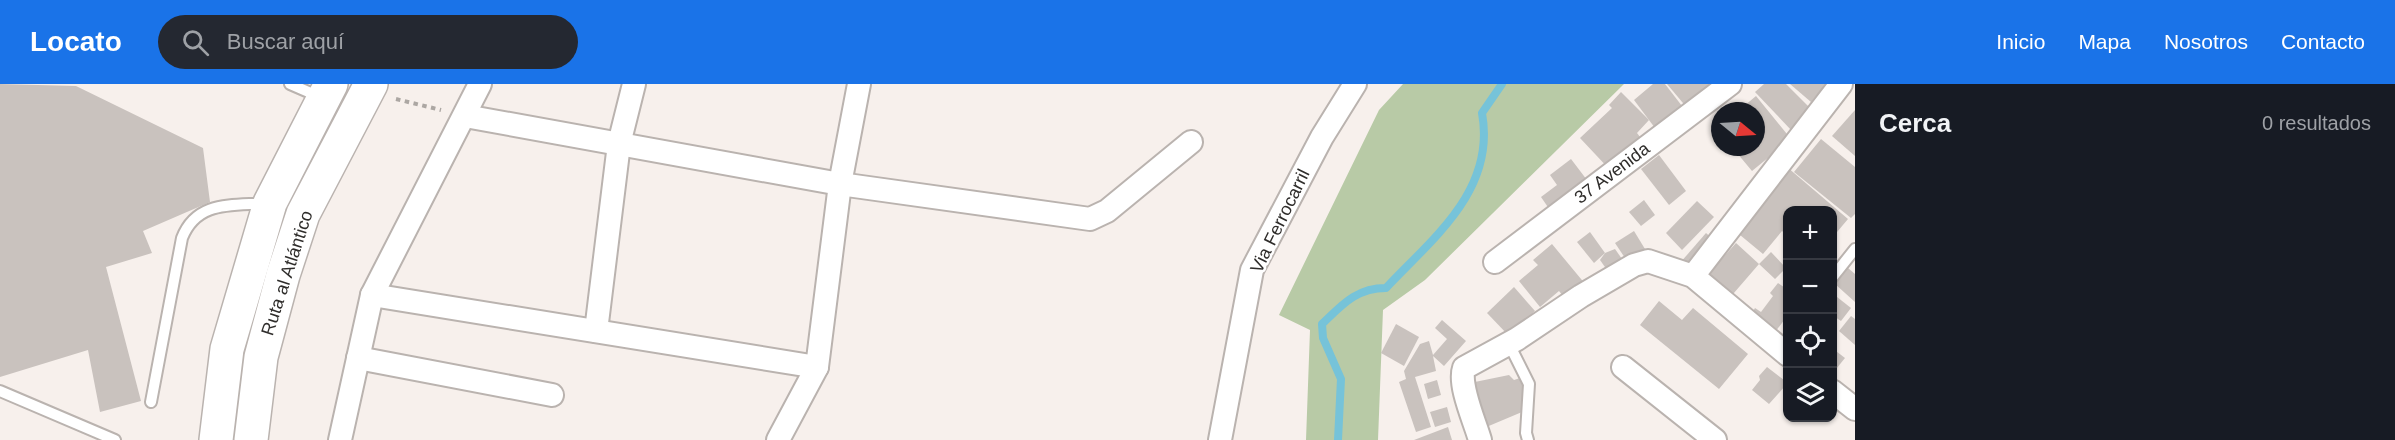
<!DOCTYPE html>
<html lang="es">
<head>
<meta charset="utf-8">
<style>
  body { margin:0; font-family:Arial,sans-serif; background:#242831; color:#f1f3f6 }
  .controls { position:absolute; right:18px; bottom:18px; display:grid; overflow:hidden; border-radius:12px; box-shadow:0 2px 4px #0004 }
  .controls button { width:54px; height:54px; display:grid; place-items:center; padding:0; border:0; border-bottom:2px solid #363941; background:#171b24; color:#f1f3f6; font:30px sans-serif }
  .compass { position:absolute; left:1711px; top:18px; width:54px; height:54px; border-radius:50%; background:#171b24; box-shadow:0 2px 4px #0004; rotate:108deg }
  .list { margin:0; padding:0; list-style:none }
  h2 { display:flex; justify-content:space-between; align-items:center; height:78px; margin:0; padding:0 24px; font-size:26px }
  h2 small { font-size:20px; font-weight:400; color:#9ea1a6 }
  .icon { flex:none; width:33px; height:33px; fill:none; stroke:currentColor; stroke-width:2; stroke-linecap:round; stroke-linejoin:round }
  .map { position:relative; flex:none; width:1855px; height:356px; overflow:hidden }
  header { display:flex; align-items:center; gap:36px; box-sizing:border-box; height:84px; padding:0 30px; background:#1a73e8; color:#fff }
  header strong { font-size:28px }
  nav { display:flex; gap:33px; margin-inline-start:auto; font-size:21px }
  .search { width:420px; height:54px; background:#242831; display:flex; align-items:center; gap:15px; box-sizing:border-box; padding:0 21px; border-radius:33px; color:#9ea1a6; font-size:22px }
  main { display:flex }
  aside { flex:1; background:#171b24 }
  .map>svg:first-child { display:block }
  .green { fill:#b8caa6 }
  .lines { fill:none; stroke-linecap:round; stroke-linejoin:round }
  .stream { stroke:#76c3d9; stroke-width:8 }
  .building { fill:#c9c2be }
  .lane-casing { stroke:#bab3af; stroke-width:14 }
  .street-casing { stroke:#bab3af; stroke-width:26 }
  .highway-casing { stroke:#bab3af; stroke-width:36 }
  .path { stroke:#aca7a3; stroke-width:4; stroke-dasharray:4.5 4.5; stroke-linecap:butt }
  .lane { stroke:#fff; stroke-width:10 }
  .street { stroke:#fff; stroke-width:22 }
  .highway { stroke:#fff; stroke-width:33 }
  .labels { text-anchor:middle; stroke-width:5; stroke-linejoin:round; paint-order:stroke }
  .street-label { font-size:18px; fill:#2f2d2b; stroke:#fff }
</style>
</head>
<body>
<header>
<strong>Locato</strong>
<div class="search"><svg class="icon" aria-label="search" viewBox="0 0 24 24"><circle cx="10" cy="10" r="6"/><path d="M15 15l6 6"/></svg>Buscar aquí</div>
<nav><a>Inicio</a><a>Mapa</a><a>Nosotros</a><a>Contacto</a></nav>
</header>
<main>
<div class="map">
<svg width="1855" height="356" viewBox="0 0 1855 356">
  <rect width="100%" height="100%" fill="#f7f0ec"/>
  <path class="green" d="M 1403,0 L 1624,0 L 1425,196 L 1383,226 L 1378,356 L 1306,356 L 1310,246 L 1279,231 L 1379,26 Z"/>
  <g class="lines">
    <path class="stream" d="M 1338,356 L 1341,295 L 1323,254 L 1322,240 C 1342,221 1356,204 1386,204 C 1434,153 1496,106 1482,29 L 1502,0"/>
  </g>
  <g class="building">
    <path d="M 0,0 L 76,2 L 203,64 L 210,118 L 143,147 L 152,169 L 106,183 L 141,317 L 100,328 L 88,266 L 0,293 Z"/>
    <path d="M 1653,0 L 1665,0 L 1682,22 L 1655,44 L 1634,16 Z"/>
    <path d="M 1667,0 L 1718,0 L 1688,25 Z"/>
    <path d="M 1764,0 L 1786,0 L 1812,26 L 1792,47 L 1755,8 Z"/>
    <path d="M 1790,0 L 1826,0 L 1811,18 Z"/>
    <path d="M 1621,8 L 1649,36 L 1637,49 L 1643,57 L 1611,87 L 1580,54 L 1612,24 L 1609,21 Z"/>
    <path d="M 1756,12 L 1791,55 L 1752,87 L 1732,63 L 1756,63 L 1756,27 L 1738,27 Z"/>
    <path d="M 1855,26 L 1855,72 L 1832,52 Z"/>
    <path d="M 1821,55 L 1855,83 L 1855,130 L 1851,134 L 1794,88 Z"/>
    <path d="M 1659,71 L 1686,107 L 1669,121 L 1641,85 Z"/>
    <path d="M 1571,75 L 1590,100 L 1552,129 L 1541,113 L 1557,101 L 1550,91 Z"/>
    <path d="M 1787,83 L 1848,135 L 1832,154 L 1832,126 L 1788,126 L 1788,152 L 1782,147 L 1763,170 L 1734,146 Z"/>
    <path d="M 1644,116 L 1655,131 L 1641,142 L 1629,128 Z"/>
    <path d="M 1697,117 L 1714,133 L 1682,166 L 1666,149 Z"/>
    <path d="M 1634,147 L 1645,165 L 1627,177 L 1615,159 Z"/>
    <path d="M 1590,148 L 1605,169 L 1594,179 L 1577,158 Z"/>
    <path d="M 1706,149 L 1715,157 L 1687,186 L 1680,179 Z"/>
    <path d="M 1736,159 L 1759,180 L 1771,168 L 1786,184 L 1775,195 L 1759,180 L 1727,217 L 1703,196 Z"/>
    <path d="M 1552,160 L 1586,201 L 1567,217 L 1559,207 L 1540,223 L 1519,197 L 1538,181 L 1533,176 Z"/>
    <path d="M 1615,165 L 1627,182 L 1612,193 L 1600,176 L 1605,169 Z"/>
    <path d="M 1848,184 L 1855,190 L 1855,218 L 1835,200 Z"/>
    <path d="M 1778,199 L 1788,206 L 1788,231 L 1772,252 L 1749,234 L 1755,224 L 1761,228 L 1773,212 L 1770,209 Z"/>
    <path d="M 1514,203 L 1535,227 L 1509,252 L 1487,229 Z"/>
    <path d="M 1832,209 L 1851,224 L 1841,237 L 1832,231 Z"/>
    <path d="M 1659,217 L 1682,236 L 1693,224 L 1748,270 L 1719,305 L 1640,241 Z"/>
    <path d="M 1851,232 L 1855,235 L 1855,261 L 1839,247 Z"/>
    <path d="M 1442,236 L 1466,257 L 1444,282 L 1433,272 L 1436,287 L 1415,293 L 1431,343 L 1416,348 L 1399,298 L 1406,295 L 1404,287 L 1420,260 L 1429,257 L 1433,271 L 1447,255 L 1435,244 Z"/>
    <path d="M 1396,240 L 1419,253 L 1404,282 L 1381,269 Z"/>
    <path d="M 1832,264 L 1845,274 L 1832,290 Z"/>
    <path d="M 1767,283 L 1788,299 L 1788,304 L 1785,302 L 1769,320 L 1752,306 L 1760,296 L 1759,292 Z"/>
    <path d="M 1509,291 L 1514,296 L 1523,293 L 1522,328 L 1484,344 L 1465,300 Z"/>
    <path d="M 1437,296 L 1441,311 L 1428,315 L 1424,300 Z"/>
    <path d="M 1447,323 L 1451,338 L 1435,343 L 1430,328 Z"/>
    <path d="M 1448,343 L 1452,356 L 1414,356 Z"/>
  </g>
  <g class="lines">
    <defs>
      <g id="lane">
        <path d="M 290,0 L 320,13"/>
        <path d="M 1832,194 L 1855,165"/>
        <path d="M 1509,260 L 1529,300 L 1526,349 L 1528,356"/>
        <path d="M 0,307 L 115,356"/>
        <path d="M 151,318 L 182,154 C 197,116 232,122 267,119"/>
      </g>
      <g id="street">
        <path d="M 465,32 L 840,100 L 1090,135 L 1107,127 L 1191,58"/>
        <path d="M 1495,178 L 1730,0"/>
        <path d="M 1693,192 L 1841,0"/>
        <path d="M 372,211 L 817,283"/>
        <path d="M 596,247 L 619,60 L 634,0"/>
        <path d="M 358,274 L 552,311"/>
        <path d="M 1623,283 L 1715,356"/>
        <path d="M 1832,307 L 1855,325"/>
        <path d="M 340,356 L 372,211 L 480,0"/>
        <path d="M 778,356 L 817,283 L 840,100 L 859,0"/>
        <path d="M 1220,356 L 1252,186 L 1322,53 L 1355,0"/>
        <path d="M 1480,356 C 1475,338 1458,301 1464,284 L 1517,255 L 1581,212 L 1634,181 L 1648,177 L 1693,192 L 1788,271"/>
      </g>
      <g id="highway">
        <path d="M 216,356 L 227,265 L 270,119 L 331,0"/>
        <path d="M 251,356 L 261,273 L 283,191 L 303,130 L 371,0"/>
      </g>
    </defs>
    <use href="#lane" class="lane-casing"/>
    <use href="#street" class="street-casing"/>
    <use href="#highway" class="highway-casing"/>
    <path class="path" d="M 396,15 L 441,26"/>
    <use href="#lane" class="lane"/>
    <use href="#street" class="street"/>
    <use href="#highway" class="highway"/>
  </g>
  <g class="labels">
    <g class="street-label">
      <text transform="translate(1612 89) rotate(-37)" y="6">37 Avenida</text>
      <text transform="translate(1280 137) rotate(-64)" y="6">Via Ferrocarril</text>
      <text transform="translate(287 189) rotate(-72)" y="6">Ruta al Atlántico</text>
    </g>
  </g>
</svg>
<div class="controls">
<button>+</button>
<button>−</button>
<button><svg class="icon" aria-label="locate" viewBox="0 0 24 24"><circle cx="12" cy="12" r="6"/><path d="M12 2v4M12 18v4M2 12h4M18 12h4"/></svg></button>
<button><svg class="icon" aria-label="layers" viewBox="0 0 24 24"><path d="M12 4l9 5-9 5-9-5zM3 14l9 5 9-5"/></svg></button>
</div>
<svg class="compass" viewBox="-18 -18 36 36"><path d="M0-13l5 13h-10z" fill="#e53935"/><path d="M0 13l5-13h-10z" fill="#9ea1a6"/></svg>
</div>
<aside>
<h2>Cerca<small>0 resultados</small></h2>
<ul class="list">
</ul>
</aside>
</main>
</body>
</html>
